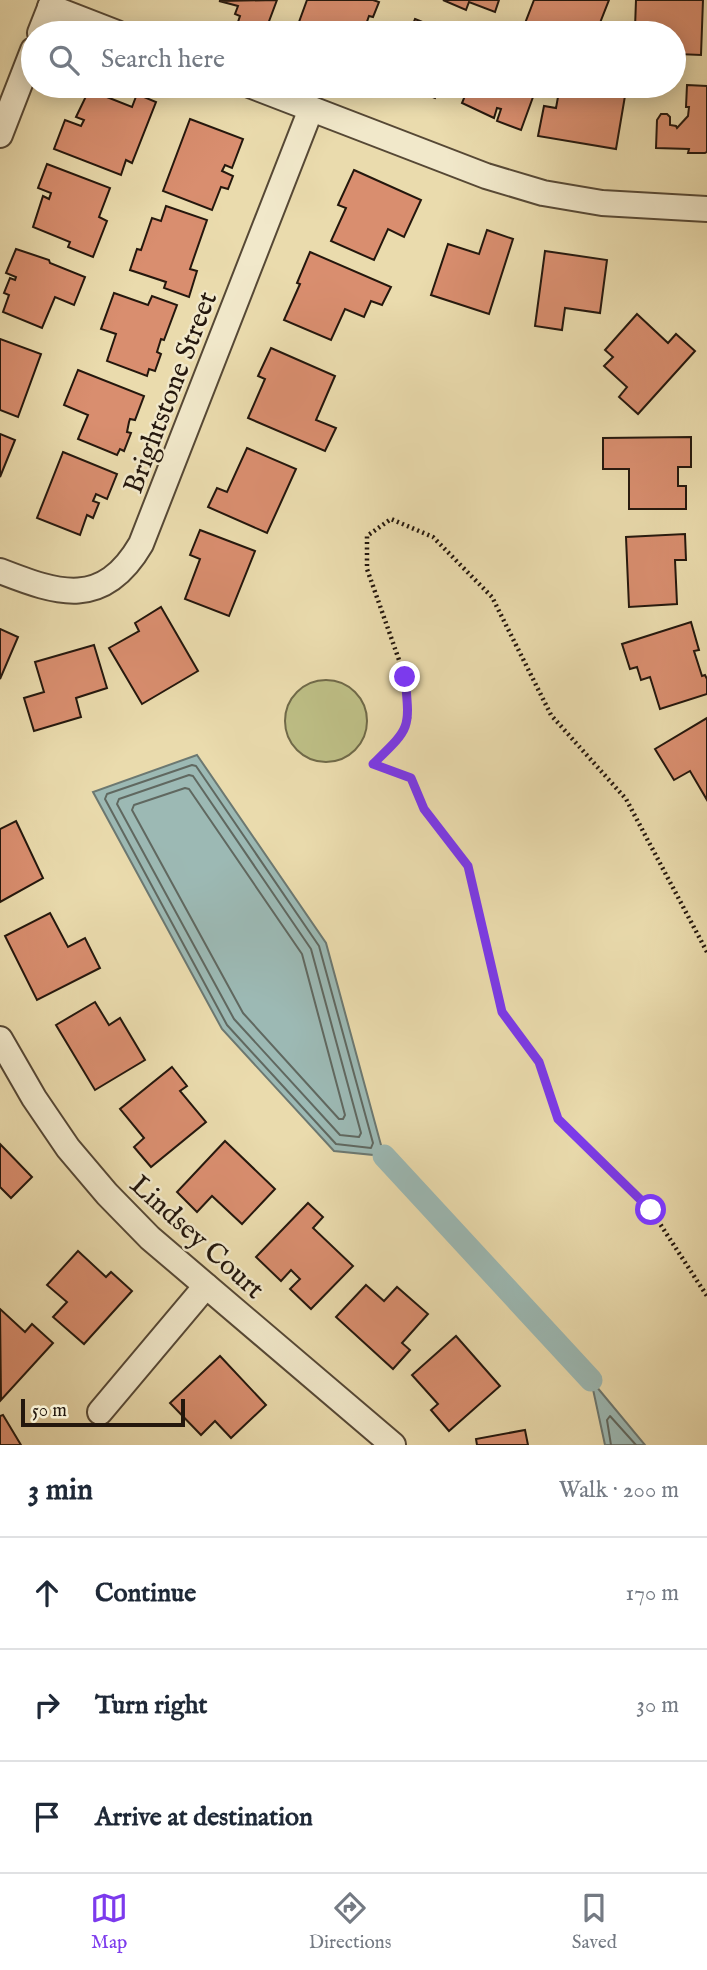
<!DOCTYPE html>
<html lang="en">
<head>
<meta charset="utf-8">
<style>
  body { margin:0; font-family:"IM FELL English",serif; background:#f2f2f3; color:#1f2937 }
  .scale { position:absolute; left:21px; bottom:18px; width:164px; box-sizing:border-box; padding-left:7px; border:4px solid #24170d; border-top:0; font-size:19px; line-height:24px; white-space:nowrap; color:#24170d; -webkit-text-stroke:5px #f1e8ca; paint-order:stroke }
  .stop { position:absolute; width:21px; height:21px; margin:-16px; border:5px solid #7c3aed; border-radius:50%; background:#fff }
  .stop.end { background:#7c3aed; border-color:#fff; box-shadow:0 2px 7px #0008 }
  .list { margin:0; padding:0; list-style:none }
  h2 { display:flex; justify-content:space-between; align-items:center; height:91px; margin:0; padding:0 28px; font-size:30px }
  h2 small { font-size:23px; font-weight:400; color:#747a83 }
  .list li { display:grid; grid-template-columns:46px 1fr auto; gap:21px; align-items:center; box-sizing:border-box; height:112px; padding:0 28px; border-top:2px solid #e0e1e3 }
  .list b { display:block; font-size:26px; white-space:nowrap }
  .list em { font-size:23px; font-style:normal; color:#747a83 }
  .icon { flex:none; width:38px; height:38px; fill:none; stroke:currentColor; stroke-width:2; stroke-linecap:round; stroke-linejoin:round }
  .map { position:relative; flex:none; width:707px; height:1445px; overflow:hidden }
  .search { position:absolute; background:#fff; box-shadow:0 4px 18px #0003; left:21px; right:21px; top:21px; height:77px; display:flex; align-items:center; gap:18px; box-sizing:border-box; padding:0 24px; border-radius:38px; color:#747a83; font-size:26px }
  .sheet { height:427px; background:#fff }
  nav { display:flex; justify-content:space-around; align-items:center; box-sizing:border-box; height:98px; border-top:2px solid #e0e1e3; background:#fff; font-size:19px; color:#747a83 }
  nav a { display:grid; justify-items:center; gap:4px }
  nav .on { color:#7c3aed }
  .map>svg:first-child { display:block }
  .green { fill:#bdbe85; stroke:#706a49; stroke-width:2 }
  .water { fill:#9cb9b4; stroke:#6c7871; stroke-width:2 }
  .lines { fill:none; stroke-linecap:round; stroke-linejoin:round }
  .shore { stroke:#606860; stroke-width:2 }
  .canal { stroke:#9cb9b4; stroke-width:23 }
  .building { fill:#d98e6f; stroke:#24170d; stroke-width:2 }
  .minor-casing { stroke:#564835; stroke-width:28 }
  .path { stroke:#24170d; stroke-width:4.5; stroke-dasharray:2 3.5; stroke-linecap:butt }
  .minor { stroke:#f1e8ca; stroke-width:24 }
  .route { stroke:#7c3aed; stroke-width:9 }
  .labels { text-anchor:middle; stroke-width:5; stroke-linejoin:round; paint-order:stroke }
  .street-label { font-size:28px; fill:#24170d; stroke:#f1e8ca }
</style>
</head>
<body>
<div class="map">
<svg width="707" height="1445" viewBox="0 0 707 1445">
  <rect width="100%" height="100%" fill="#eadbad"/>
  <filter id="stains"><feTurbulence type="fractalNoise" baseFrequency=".00286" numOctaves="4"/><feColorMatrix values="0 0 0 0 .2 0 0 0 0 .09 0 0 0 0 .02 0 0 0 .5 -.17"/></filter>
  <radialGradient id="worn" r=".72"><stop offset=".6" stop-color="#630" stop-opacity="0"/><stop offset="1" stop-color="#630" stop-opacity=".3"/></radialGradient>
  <circle class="green" cx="326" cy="721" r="41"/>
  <g class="water">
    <path d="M 197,755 L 326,943 L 384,1156 L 334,1151 L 222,1029 L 93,792 Z"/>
    <path d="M 591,1380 L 645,1445 L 605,1445 Z"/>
  </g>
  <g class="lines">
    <g class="shore">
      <path d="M 192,765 L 196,766 L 319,946 L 373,1143 L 371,1148 L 336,1144 L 227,1025 L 105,799 L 107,794 Z"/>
      <path d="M 189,775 L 193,776 L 311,949 L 361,1133 L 359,1137 L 340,1135 L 234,1019 L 117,804 L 119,799 Z"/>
      <path d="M 185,788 L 189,789 L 302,954 L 345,1115 L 343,1119 L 339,1119 L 243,1013 L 132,810 L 134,805 Z"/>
      <path d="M 611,1445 L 607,1420 L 610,1416 L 636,1445"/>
    </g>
    <path class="canal" d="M 384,1156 L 591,1380"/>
  </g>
  <g class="building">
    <path d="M 277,0 L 265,32 L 238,22 L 240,16 L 235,14 L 238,6 L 219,1 Z"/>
    <path d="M 307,0 L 373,0 L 379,2 L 373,17 L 369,16 L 363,33 L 295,33 Z"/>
    <path d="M 443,0 L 499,0 L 495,12 L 469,2 L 466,10 Z"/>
    <path d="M 534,0 L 609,0 L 596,33 L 543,33 L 524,26 Z"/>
    <path d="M 636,0 L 703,0 L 701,55 L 678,54 L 678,59 L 674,59 L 674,33 L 627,33 L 627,28 L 635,28 Z"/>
    <path d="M 415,19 L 447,32 L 447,33 L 392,33 L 396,23 L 411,29 Z"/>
    <path d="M 687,85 L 707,86 L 707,152 L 705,153 L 688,153 L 689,149 L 656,148 L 657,120 L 661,114 L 667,114 L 670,117 L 670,125 L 676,126 L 677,128 L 688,116 L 689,107 L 686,107 Z"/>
    <path d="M 413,86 L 440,86 L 435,98 L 412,89 Z"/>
    <path d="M 469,86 L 537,86 L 521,130 L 497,121 L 501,109 L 497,108 L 494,118 L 462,103 Z"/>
    <path d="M 560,86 L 601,86 L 626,90 L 616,149 L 538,136 L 544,106 L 556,108 Z"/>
    <path d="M 89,90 L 132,107 L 137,94 L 156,102 L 132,163 L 126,160 L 121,175 L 54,149 L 65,120 L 81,126 L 84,120 L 76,117 Z"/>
    <path d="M 190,119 L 243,139 L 232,168 L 225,165 L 222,171 L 233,176 L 228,189 L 221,187 L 212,210 L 163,191 Z"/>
    <path d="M 47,164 L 110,188 L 99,217 L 107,221 L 93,257 L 68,247 L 70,242 L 33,227 L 43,196 L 49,199 L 51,193 L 38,188 Z"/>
    <path d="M 354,170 L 421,200 L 404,237 L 388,229 L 374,260 L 331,241 L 346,208 L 338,205 Z"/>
    <path d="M 166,206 L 207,220 L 190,269 L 197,271 L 189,297 L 164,288 L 166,282 L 130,270 L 137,249 L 141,250 L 152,218 L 161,221 Z"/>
    <path d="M 487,230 L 513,239 L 489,314 L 431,295 L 448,244 L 479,254 Z"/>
    <path d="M 16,249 L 49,260 L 50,263 L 85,277 L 74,305 L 55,297 L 42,328 L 3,312 L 9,295 L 4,293 L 10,278 L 15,280 L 16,277 L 6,273 Z"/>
    <path d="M 545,251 L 607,260 L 600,313 L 565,308 L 562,330 L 535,326 Z"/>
    <path d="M 310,252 L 391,287 L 382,305 L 371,301 L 364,317 L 345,309 L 331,340 L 284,320 L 300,284 L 297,283 Z"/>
    <path d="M 114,293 L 148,305 L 152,296 L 177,305 L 164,340 L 161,339 L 157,352 L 161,354 L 155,371 L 149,369 L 147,376 L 107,361 L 116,334 L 101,329 Z"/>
    <path d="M 637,314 L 668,343 L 676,334 L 695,351 L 638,414 L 619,397 L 627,387 L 604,366 L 613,357 L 605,350 Z"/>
    <path d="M 0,339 L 41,354 L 18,417 L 0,410 Z"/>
    <path d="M 271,348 L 335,376 L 316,420 L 336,428 L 325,451 L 248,418 L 265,379 L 258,376 Z"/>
    <path d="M 78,370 L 144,396 L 135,420 L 130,419 L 129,422 L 127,432 L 131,433 L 124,451 L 120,449 L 117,455 L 78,439 L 88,415 L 64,405 Z"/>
    <path d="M 0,434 L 15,440 L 0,477 Z"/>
    <path d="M 691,437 L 691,467 L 678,467 L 678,486 L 686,486 L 686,509 L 629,509 L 629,469 L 603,469 L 603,438 Z"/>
    <path d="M 247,448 L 296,469 L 267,533 L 208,507 L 217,488 L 227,492 Z"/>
    <path d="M 63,452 L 117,474 L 107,499 L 96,494 L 93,501 L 99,503 L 93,518 L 87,515 L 80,535 L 37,518 Z"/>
    <path d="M 200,530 L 255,551 L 229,616 L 185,599 L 200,559 L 190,555 Z"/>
    <path d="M 685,534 L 686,560 L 675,560 L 677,604 L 629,607 L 626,537 Z"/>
    <path d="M 161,607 L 198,671 L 142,704 L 109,648 L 139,631 L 135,623 Z"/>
    <path d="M 691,622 L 699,650 L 694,651 L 702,676 L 705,675 L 707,679 L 707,694 L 660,709 L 650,677 L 641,680 L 637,667 L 630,669 L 622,644 Z"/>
    <path d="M 0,629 L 18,637 L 0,679 Z"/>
    <path d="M 94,645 L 107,688 L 76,698 L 81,717 L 34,731 L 24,698 L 44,692 L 35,662 Z"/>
    <path d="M 707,718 L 707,800 L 690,771 L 674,780 L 655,749 Z"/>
    <path d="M 16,821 L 43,878 L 0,902 L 0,829 Z"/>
    <path d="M 50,913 L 68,947 L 85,938 L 100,968 L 37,1000 L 5,936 Z"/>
    <path d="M 95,1002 L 109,1025 L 120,1018 L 145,1060 L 95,1090 L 56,1025 Z"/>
    <path d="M 172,1067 L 187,1086 L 180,1091 L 206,1122 L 151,1167 L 134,1147 L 144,1138 L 120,1109 Z"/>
    <path d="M 225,1141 L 275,1189 L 242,1224 L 212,1196 L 197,1212 L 177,1192 Z"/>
    <path d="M 0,1144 L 32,1177 L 11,1198 L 0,1187 Z"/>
    <path d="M 308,1203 L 323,1217 L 313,1228 L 353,1266 L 311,1309 L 290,1289 L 300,1279 L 291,1270 L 281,1281 L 256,1257 Z"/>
    <path d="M 78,1251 L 106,1277 L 111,1272 L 132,1291 L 84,1344 L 53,1317 L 67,1302 L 47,1285 Z"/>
    <path d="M 366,1285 L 384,1301 L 397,1287 L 428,1314 L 402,1343 L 410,1350 L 393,1369 L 336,1317 Z"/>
    <path d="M 0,1309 L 25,1332 L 32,1324 L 53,1343 L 1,1400 Z"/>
    <path d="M 456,1336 L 500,1386 L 449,1431 L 431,1410 L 438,1404 L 412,1375 Z"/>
    <path d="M 220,1356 L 266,1405 L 231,1438 L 215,1421 L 201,1435 L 170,1403 Z"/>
    <path d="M 3,1415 L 21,1445 L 0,1445 L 0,1416 Z"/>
    <path d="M 525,1430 L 528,1445 L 477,1445 L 476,1439 Z"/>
  </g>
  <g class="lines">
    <defs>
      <g id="minor">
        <path d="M 50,7 L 117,33"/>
        <path d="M 40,33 L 53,0"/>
        <path d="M 252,86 L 486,176 L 543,193 L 602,203 L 707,209"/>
        <path d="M 0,135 L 33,50"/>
        <path d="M 0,571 C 59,594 103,609 141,544 L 311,109"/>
        <path d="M 0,1039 L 34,1098 L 68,1148 L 107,1194 L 150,1238 L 393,1445"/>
        <path d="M 100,1412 L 206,1286"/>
      </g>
    </defs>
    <use href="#minor" class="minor-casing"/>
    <path class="path" d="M 707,952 L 626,799 L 551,715 L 492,597 L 433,537 L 391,519 L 367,536 L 367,569 L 405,677 L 409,718 L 402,735 L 373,764 L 411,778 L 424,809 L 469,866 L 502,1012 L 539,1062 L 558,1119 L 651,1210 L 707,1296"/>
    <use href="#minor" class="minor"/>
  </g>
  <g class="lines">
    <path class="route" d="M 405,677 C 410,730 411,727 373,764 L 411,778 L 424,809 L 468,866 L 502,1012 L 539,1062 L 558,1119 L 651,1210"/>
  </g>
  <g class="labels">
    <g class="street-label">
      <text transform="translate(169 392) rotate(-69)" y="10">Brightstone Street</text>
      <text transform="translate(198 1236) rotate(42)" y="10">Lindsey Court</text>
    </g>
  </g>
  <rect width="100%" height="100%" filter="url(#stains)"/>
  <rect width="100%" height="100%" fill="url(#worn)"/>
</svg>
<div class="scale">50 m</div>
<div class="stop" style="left:651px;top:1210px"></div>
<div class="stop end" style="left:405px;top:677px"></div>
<div class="search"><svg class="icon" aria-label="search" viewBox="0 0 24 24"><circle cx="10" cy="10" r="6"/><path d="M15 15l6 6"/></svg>Search here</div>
</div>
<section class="sheet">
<h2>3 min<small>Walk · 200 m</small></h2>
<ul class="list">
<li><svg class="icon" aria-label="ahead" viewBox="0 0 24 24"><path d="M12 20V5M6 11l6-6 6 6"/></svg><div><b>Continue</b></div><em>170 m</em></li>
<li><svg class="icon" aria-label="right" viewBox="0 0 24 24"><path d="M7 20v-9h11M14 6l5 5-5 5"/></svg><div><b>Turn right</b></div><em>30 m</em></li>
<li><svg class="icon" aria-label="arrive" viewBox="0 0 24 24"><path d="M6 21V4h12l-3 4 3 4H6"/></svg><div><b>Arrive at destination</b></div></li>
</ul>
</section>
<nav>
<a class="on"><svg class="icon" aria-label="map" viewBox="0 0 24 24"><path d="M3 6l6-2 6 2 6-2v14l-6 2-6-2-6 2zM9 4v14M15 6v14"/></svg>Map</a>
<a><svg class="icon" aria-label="directions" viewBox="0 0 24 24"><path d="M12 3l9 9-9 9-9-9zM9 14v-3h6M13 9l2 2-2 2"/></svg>Directions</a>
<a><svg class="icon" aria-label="saved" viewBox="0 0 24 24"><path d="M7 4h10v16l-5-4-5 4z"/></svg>Saved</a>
</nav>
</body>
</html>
